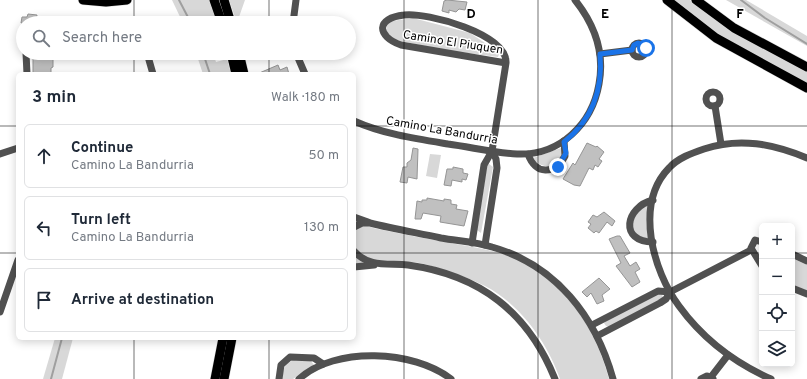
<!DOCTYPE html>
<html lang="en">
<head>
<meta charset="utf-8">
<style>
  body { margin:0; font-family:Overpass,sans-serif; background:#f6f6f7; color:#1f2937 }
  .controls { position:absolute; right:12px; bottom:12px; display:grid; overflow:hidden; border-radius:6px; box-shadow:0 2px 10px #0003 }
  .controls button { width:36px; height:36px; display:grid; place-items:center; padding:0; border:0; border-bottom:1px solid #e0e1e3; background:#fff; color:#1f2937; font:20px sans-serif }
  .stop { position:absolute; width:12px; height:12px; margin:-9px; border:3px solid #1a73e8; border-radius:50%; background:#fff }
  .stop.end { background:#1a73e8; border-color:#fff; box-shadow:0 1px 4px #0008 }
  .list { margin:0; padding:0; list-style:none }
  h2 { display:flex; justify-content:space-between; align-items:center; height:52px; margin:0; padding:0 16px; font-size:17px }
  h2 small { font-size:13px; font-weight:400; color:#747a83 }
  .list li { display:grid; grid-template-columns:26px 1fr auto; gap:12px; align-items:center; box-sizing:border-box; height:64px; margin:0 8px 8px; padding:0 8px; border:1px solid #e0e1e3; border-radius:6px }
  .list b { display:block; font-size:15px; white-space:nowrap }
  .list p { margin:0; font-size:13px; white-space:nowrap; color:#747a83 }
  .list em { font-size:13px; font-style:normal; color:#747a83 }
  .icon { flex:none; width:22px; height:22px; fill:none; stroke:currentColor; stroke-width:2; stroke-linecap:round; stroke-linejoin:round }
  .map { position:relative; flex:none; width:807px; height:379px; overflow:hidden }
  .search { position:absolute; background:#fff; box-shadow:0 2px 10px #0003; left:16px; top:16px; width:340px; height:44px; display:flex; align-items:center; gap:10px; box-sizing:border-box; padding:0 14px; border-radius:22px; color:#747a83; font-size:15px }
  .panel { position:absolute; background:#fff; box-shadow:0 2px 10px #0003; left:16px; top:72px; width:340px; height:268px; border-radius:6px }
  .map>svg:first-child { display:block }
  .green { fill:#d8d8d8 }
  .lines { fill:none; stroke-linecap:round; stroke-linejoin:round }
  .stream { stroke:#9f9f9f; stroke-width:2 }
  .building { fill:#c0c0c0; stroke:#959595 }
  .major-casing { stroke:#dbdbdb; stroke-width:10 }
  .minor { stroke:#515151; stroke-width:7 }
  .major { stroke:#000; stroke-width:9 }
  .route { stroke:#1a73e8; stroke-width:5 }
  .grid { fill:none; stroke:#000; stroke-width:1; stroke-opacity:0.55 }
  .labels { text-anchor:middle; stroke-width:3; stroke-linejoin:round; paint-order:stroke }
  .street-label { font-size:12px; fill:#000; stroke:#fff }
  .grid-label { font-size:13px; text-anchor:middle; font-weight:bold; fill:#000; stroke:#fff; stroke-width:3; stroke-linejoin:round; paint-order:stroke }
</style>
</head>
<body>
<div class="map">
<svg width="807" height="379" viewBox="0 0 807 379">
  <rect width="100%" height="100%" fill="#fff"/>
  <g class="green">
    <path d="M 172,0 L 209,0 L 217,23 L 183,23 Z"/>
    <path d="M 229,0 L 245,0 L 239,17 L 241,23 L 237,23 Z"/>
    <path d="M 673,0 L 690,0 L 701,9 L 807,71 L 807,84 L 717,34 Z"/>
    <path d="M 726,0 L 746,0 L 807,36 L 807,46 Z"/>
    <path d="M 413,18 L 470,33 L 497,51 L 499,54 L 498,57 L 444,50 L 396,40 L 387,32 L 387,25 L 392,21 Z"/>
    <path d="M 196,53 L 213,53 L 216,62 L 227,59 L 231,74 L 203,74 Z"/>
    <path d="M 561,148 L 563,154 L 554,166 C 545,167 539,166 533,158 Z"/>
    <path d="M 430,154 L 441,155 L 437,178 L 426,176 Z"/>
    <path d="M 489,164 L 493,167 L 481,233 L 477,230 L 487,166 Z"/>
    <path d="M 648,205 L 646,221 L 648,238 L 640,239 L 632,227 C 633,217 638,210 648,205 Z"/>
    <path d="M 354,220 L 373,228 C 401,234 429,239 456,244 C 473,247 491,250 507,255 C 561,275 595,326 609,379 L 560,379 C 548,343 519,303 485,286 C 473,280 460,275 447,271 C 436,267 424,263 412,262 C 392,260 374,262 354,265 Z"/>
    <path d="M 792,258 L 807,265 L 807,291 L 792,284 Z"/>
    <path d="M 659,293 L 662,294 L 663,298 L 609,327 L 606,326 L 604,323 L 607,320 Z"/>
    <path d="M 55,338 L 73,338 L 62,379 L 43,379 Z"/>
    <path d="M 294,360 L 311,361 L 314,365 L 293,379 L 282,379 C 283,369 284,364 294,360 Z"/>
  </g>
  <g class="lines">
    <g class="stream">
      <path d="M 179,0 L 191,23"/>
      <path d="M 741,0 L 765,18 L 807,44"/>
      <path d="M 203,53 L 210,74"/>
      <path d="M 51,379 L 62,338"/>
    </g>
  </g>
  <g class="building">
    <path d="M 447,0 L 467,2 L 465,10 L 459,9 L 456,12 L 449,10 L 449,13 L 442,11 L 444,1 Z"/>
    <path d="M 28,14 L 37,15 L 36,23 L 21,23 L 22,17 L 27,17 Z"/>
    <path d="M 33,55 L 39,55 L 40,57 L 53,57 L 53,67 L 51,68 L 51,74 L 33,74 Z"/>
    <path d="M 278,65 L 280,70 L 287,67 L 289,74 L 257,74 Z"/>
    <path d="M 587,143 L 596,147 L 597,146 L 604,152 L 599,159 L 602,161 L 598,167 L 595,165 L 593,170 L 589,168 L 580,186 L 574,185 L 563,179 L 573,163 L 575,165 Z"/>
    <path d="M 413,148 L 418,149 L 417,179 L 408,177 L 407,183 L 400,182 L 403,167 L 407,167 L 407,163 L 411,160 Z"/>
    <path d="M 453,167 L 463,169 L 463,173 L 468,174 L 466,180 L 462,179 L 462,182 L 452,180 L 451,186 L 444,185 L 447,169 L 453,169 Z"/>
    <path d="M 427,198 L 444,201 L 444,199 L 451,200 L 451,204 L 457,205 L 456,209 L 468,211 L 464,226 L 440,222 L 441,216 L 423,213 L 421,219 L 415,219 L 417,201 L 422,202 L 422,200 L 427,200 Z"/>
    <path d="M 604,212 L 615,221 L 612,226 L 607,222 L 599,233 L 596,231 L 594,233 L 588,228 L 591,224 L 588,222 L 593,215 L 597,217 Z"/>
    <path d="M 617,236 L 620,236 L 630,253 L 624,256 L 630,266 L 636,262 L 640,269 L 635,272 L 640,282 L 632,287 L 616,266 L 621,263 L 609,239 Z"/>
    <path d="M 599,278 L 610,289 L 602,295 L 604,301 L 597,304 L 591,293 L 587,297 L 582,292 Z"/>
  </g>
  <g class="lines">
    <defs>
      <g id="major">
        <path d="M 83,0 L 106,2 L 127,0"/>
        <path d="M 214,0 L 222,23"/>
        <path d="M 224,0 L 231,23"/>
        <path d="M 667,0 L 716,38 L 807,88"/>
        <path d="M 696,0 L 734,28 L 807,67"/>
        <path d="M 231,53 L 236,74"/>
        <path d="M 239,53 L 244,74"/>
        <path d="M 215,379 L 223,338"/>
        <path d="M 224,379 L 232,338"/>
      </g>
    </defs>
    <use href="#major" class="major-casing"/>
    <g class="minor">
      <path d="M 293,23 L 296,0"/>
      <circle cx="639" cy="50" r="7"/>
      <path d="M 26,53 L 27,74"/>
      <path d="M 147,53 L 153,74"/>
      <path d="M 296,53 L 305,74"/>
      <path d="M 600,54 L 632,50"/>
      <circle cx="713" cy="99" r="7"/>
      <path d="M 715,106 L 721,144"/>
      <path d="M 354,121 C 383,134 417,139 448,144 C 471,147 494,153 517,154 C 560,156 592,124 599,84 C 605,52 595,25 575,0"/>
      <path d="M 0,154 L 18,148"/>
      <path d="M 528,154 C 535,175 555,175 565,156 L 564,141"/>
      <path d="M 354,217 L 368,222"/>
      <path d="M 354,227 L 362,223 L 370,223 C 394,229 418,233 441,238 C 458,241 476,242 492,247 C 556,265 596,317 613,379"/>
      <path d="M 653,242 C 619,242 625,207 653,200"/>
      <path d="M 762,242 L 755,240 L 751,248 L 762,266"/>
      <path d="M 472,243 L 484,165 L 492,151 L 506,63 C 508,34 427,12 404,15 C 376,18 376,36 401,45 L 506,63"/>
      <path d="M 485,245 L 497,168 L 496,159 L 492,151"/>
      <path d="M 354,251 C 369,268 388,263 408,265 C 480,275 528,312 555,379"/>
      <path d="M 792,254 L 807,261"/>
      <path d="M 354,267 L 374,265"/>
      <path d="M 792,288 L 807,294"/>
      <path d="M 0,312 L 18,260"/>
      <path d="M 592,325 L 658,291 L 670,292"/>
      <path d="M 597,336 L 660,303 L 666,299 L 670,292 L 751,250"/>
      <path d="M 711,377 L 728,355"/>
      <path d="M 279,379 L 281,365 L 290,357 L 314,358 L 323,364"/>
      <path d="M 299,379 C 335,346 414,350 451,379"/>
      <path d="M 701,379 L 707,376 L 713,379"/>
      <path d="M 771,379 C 735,363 703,339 679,306 C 653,271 634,204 669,168 C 678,158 692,153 704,149 C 740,137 773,144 807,158"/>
    </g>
    <use href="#major" class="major"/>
  </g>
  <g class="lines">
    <path class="route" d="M 558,167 L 566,153 L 564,142 C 592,120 603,89 600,54 L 632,50 L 634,45 L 638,43 L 644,45 L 646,48"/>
  </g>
  <path class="grid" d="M 134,0 L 134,23M 269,0 L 269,23M 404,0 L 404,379M 538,0 L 538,379M 672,0 L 672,379M 134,53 L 134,74M 269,53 L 269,74M 0,126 L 18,126M 354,126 L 807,126M 0,253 L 18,253M 354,253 L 762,253M 792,253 L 807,253M 134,338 L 134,379M 269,338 L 269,379"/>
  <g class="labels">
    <g class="street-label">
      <text transform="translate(453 42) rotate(9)" y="4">Camino El Piuquen</text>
      <text transform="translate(442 130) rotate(10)" y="4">Camino La Bandurria</text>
    </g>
  </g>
  <g class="grid-label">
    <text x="471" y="18">D</text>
    <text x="605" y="18">E</text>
    <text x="740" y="18">F</text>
  </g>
</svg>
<div class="controls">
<button>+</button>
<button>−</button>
<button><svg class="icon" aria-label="locate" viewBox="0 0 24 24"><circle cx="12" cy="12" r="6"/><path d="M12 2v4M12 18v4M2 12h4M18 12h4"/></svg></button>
<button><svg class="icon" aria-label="layers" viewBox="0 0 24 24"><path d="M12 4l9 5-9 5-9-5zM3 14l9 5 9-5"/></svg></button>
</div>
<div class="stop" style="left:646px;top:48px"></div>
<div class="stop end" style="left:558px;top:167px"></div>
<div class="search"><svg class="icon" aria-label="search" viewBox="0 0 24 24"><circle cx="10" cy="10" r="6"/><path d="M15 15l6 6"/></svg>Search here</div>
<section class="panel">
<h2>3 min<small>Walk · 180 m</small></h2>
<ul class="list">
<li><svg class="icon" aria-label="ahead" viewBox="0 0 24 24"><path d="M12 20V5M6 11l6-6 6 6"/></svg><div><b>Continue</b><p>Camino La Bandurria</p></div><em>50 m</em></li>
<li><svg class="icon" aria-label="left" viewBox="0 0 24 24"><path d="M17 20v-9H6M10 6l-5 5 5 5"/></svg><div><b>Turn left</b><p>Camino La Bandurria</p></div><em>130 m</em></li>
<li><svg class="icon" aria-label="arrive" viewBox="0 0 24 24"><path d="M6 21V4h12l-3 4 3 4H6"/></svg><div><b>Arrive at destination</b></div></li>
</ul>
</section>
</div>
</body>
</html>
